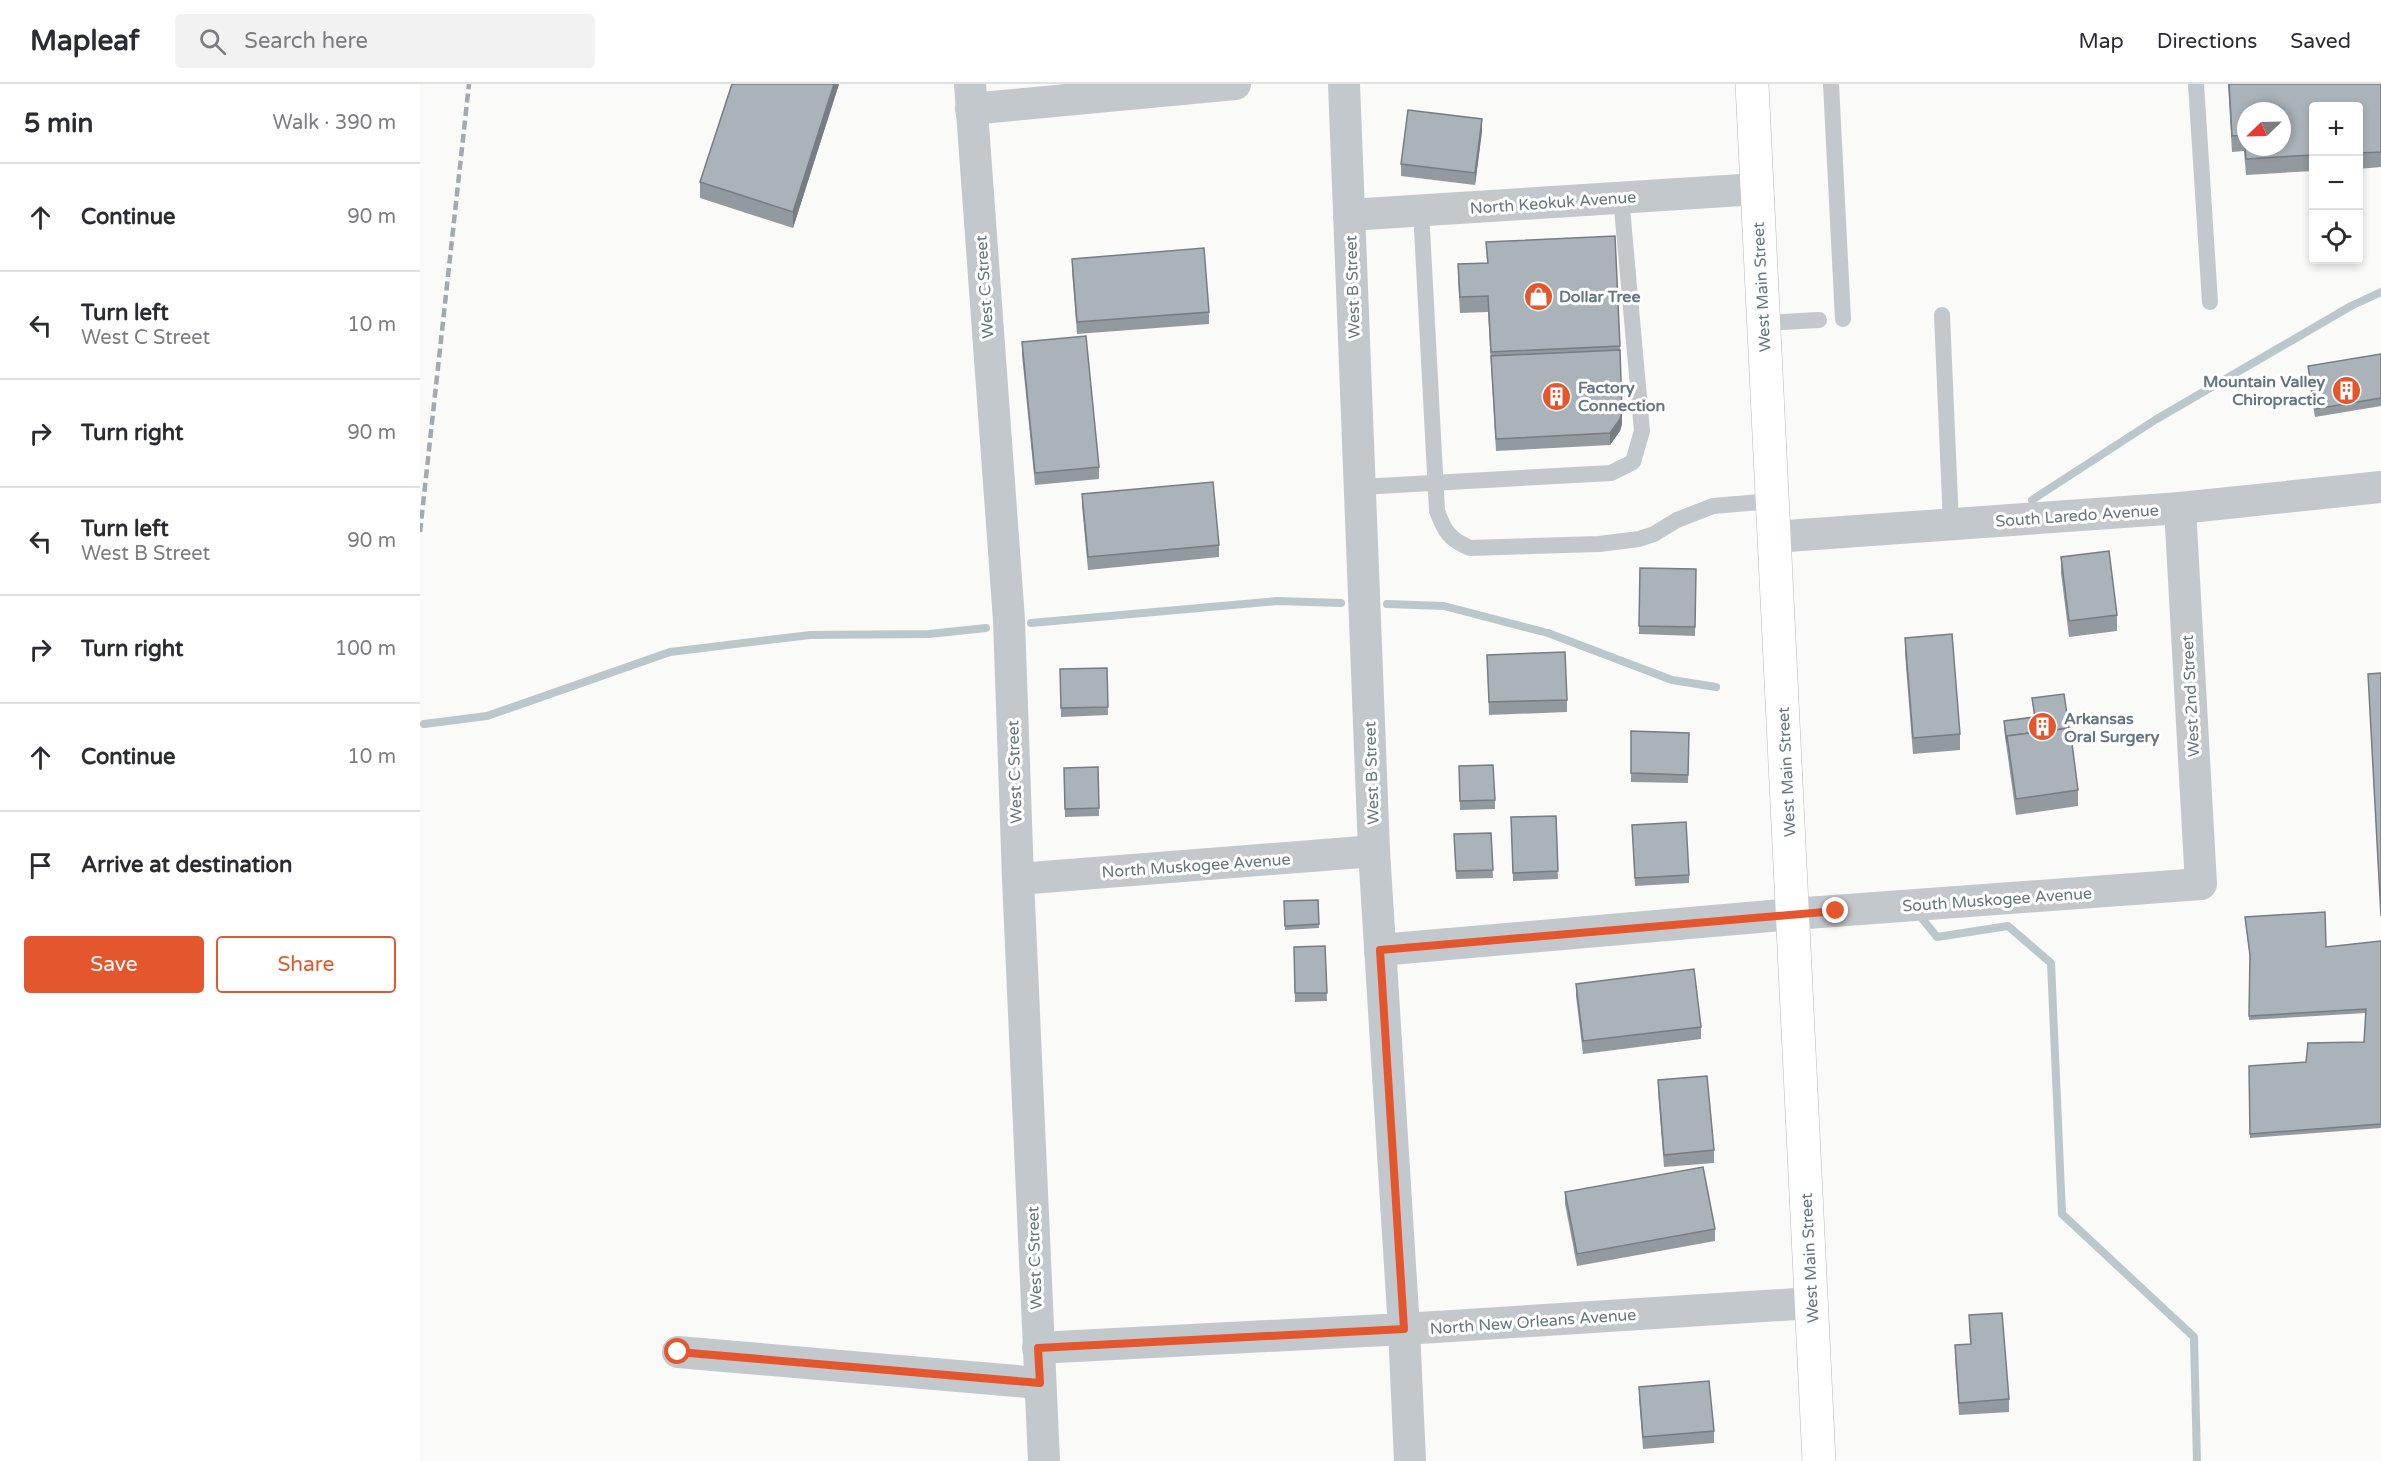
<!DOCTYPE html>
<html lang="en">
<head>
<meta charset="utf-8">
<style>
  body { margin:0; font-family:"Varela Round",sans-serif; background:#f2f2f3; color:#2b2b33 }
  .controls { position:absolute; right:18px; top:18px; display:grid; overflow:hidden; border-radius:6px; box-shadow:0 3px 9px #0003 }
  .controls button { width:54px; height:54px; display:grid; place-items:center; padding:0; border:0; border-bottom:2px solid #e1e1e2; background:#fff; color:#2b2b33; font:30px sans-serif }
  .compass { position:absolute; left:1817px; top:18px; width:54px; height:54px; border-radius:50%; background:#fff; box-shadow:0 3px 9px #0003; rotate:247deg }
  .stop { position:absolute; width:18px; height:18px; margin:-14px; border:4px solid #e4572e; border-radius:50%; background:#fff }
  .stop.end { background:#e4572e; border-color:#fff; box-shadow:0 2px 6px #0008 }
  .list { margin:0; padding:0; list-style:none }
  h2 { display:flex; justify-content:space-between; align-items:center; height:78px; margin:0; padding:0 24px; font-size:26px }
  h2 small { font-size:20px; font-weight:400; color:#7c7c81 }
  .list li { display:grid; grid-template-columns:39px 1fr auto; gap:18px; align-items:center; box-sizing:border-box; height:108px; padding:0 24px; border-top:2px solid #e1e1e2 }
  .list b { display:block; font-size:22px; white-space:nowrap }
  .list p { margin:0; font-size:20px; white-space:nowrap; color:#7c7c81 }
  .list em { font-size:20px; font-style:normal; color:#7c7c81 }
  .actions { display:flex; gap:12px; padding:18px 24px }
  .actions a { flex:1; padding:14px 0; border:2px solid #e4572e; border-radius:6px; text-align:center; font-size:21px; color:#e4572e }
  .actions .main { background:#e4572e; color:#fff }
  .icon { flex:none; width:33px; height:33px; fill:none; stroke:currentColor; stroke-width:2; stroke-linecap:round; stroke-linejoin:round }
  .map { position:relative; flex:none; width:1961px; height:1377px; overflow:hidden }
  header { display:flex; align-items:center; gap:36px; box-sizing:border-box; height:84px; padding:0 30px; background:#fff; border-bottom:2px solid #e1e1e2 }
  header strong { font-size:28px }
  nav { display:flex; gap:33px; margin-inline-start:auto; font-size:21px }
  .search { width:420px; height:54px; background:#f2f2f3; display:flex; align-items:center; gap:15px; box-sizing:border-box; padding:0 21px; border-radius:6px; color:#7c7c81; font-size:22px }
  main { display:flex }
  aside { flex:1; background:#fff }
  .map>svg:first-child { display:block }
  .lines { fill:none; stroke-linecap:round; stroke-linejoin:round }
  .stream { stroke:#bbc7cb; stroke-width:8 }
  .primary-casing { stroke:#b5babe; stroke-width:34 }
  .service { stroke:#c3c8cc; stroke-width:16 }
  .minor { stroke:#c3c8cc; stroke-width:32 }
  .primary { stroke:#fff; stroke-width:33 }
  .rail { stroke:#a2aab0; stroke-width:4.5; stroke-dasharray:9 4.5; stroke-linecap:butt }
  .wall { fill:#929a9f }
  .shaded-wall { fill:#777d82 }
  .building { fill:#aab3b9; stroke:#777d82; stroke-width:1.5; fill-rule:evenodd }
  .route { stroke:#e4572e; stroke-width:8 }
  .labels { text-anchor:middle; stroke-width:6; stroke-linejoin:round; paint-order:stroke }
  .street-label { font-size:16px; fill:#657683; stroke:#fff }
  .poi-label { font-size:16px; font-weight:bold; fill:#657683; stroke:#fff; text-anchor:start }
</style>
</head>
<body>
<header>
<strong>Mapleaf</strong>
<div class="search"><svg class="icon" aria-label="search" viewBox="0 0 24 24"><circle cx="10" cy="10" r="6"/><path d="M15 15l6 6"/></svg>Search here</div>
<nav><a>Map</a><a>Directions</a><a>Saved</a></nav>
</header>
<main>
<aside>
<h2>5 min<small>Walk · 390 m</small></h2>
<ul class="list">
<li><svg class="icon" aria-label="ahead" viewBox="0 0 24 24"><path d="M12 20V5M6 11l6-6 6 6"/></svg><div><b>Continue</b></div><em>90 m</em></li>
<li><svg class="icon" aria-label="left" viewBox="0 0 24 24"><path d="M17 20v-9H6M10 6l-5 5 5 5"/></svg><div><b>Turn left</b><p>West C Street</p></div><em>10 m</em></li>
<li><svg class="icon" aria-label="right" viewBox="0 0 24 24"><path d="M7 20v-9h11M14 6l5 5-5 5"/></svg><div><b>Turn right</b></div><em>90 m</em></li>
<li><svg class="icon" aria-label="left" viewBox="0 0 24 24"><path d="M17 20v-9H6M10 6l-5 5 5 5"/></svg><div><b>Turn left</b><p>West B Street</p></div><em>90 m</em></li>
<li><svg class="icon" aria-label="right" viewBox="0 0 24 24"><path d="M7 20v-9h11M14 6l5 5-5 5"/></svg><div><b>Turn right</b></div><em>100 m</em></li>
<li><svg class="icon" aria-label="ahead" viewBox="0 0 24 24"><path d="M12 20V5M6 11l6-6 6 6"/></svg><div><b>Continue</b></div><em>10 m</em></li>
<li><svg class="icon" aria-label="arrive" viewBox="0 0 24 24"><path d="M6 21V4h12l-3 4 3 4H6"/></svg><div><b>Arrive at destination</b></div></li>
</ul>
<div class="actions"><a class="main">Save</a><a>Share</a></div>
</aside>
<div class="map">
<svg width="1961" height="1377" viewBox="0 0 1961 1377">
  <rect width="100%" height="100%" fill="#fafaf8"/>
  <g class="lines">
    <g class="stream">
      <path d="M 1612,416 L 1735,336 L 1931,222 L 1961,208"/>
      <path d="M 967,520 L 1024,522 L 1128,549 L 1252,596 L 1296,603"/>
      <path d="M 611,539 L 857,517 L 921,519"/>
      <path d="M 4,640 L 67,632 L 250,568 L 390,551 L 509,550 L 566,544"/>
      <path d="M 1500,832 L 1517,853 L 1588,842 L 1631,879 L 1642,1130 L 1774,1253 L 1777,1377"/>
    </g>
    <defs>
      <path id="primary" d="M 1332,0 L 1399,1377"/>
    </defs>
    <use href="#primary" class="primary-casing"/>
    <g class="service">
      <path d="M 1411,0 L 1423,235"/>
      <path d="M 1776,0 L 1790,218"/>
      <path d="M 1001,126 L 1017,427 C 1025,448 1029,455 1050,464 L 1179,460 L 1219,455 L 1234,450 L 1257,436 L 1293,422 L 1352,417"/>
      <path d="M 1522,231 L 1531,440"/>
      <path d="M 1343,239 L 1399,236"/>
      <path d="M 940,403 L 1191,389 L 1213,378 L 1222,347 L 1201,113"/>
    </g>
    <g class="minor">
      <path d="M 550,0 L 589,536 L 598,795 L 624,1377"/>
      <path d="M 924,0 L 954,767 L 984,1245 L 990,1377"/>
      <path d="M 551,25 L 815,0"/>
      <path d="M 929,131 L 1337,105"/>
      <path d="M 1353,453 L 1760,424 L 1961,403"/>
      <path d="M 598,795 L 954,767"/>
      <path d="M 960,866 L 1373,830 L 1781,800 L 1760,424"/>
      <path d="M 618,1264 L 984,1245 L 1392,1219"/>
      <path d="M 258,1268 L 620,1299"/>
    </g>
    <use href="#primary" class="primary"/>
    <path class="rail" d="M 0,448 L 49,0"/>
  </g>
  <g class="wall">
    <path d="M 419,0 L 373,144 L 280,114 L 280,98 Z"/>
    <path d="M 1808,0 L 1961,0 L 1961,83 L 1938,85 L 1938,22 L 1893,22 L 1893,87 L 1826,91 L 1824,67 L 1812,68 Z"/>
    <path d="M 1062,47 L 1055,101 L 981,92 L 981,80 Z"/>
    <path d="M 1066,158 L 1200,262 L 1202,340 L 1200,347 L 1190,361 L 1076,367 L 1068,228 L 1040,229 L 1038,196 L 1038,180 L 1067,179 Z"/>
    <path d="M 652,175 L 789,228 L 789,240 L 657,250 L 652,187 Z"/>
    <path d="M 602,258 L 679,383 L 679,395 L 615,401 L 602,271 Z"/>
    <path d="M 1961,270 L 1961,322 L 1895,333 L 1888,290 L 1888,282 Z"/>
    <path d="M 662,410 L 799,461 L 799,473 L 668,486 L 662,422 Z"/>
    <path d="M 1641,473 L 1697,531 L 1697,547 L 1649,553 L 1641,489 Z"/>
    <path d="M 1220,484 L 1276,485 L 1275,552 L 1219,550 Z"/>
    <path d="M 1485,554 L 1540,650 L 1540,666 L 1493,670 L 1485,570 Z"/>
    <path d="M 1067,571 L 1147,616 L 1147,628 L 1069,631 Z"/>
    <path d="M 687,584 L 688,631 L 641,633 L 640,585 Z"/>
    <path d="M 1612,614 L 1658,706 L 1658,722 L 1596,731 L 1584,645 L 1584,637 L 1614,633 Z"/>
    <path d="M 1211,647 L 1269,649 L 1268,699 L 1211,698 Z"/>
    <path d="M 1039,682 L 1075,716 L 1075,725 L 1040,726 Z"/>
    <path d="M 678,683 L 679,732 L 645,733 L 644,684 Z"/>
    <path d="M 1136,732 L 1138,795 L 1093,797 L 1091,733 Z"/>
    <path d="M 1212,741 L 1269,791 L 1269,799 L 1215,802 Z"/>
    <path d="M 1071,749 L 1073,794 L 1036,795 L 1034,750 Z"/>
    <path d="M 898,816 L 899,844 L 865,846 L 864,817 Z"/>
    <path d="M 1825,833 L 1906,863 L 1961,857 L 1961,1044 L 1830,1054 L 1829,982 L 1886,978 L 1944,958 L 1946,929 L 1829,936 L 1830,875 Z"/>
    <path d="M 905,862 L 907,917 L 875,918 L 874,863 Z"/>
    <path d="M 1156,900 L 1281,943 L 1281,955 L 1163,970 L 1156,912 Z"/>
    <path d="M 1238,996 L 1294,1066 L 1294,1079 L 1244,1083 L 1238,1008 Z"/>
    <path d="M 1145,1108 L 1295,1145 L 1295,1157 L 1157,1182 L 1145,1120 Z"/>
    <path d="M 1549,1231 L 1589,1315 L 1589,1328 L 1539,1331 L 1535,1273 L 1535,1261 L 1550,1260 Z"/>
    <path d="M 1219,1303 L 1294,1347 L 1294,1359 L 1223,1365 L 1219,1315 Z"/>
  </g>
  <g class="shaded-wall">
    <path d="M 414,0 L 419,0 L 373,144 L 373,128 Z"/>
    <path d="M 1062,35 L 1062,47 L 1055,101 L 1055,89 Z"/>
    <path d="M 1202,328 L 1202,340 L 1200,347 L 1190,361 L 1190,349 Z"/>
  </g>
  <g class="building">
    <path d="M 312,0 L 414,0 L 373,128 L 280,98 Z"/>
    <path d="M 1809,0 L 1961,0 L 1961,68 L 1938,69 L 1938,22 L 1893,22 L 1893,71 L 1826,75 L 1824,51 L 1812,52 ZM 1826,27 L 1862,27 L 1862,63 L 1826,63 Z"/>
    <path d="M 988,26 L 1062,35 L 1055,89 L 981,80 Z"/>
    <path d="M 1195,152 L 1200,262 L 1071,268 L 1068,212 L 1040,213 L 1038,180 L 1068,179 L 1066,158 Z"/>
    <path d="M 784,164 L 789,228 L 657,238 L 652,175 Z"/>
    <path d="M 666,252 L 679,383 L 615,389 L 602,258 Z"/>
    <path d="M 1200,266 L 1202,328 L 1200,335 L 1190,349 L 1076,355 L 1071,272 Z"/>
    <path d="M 1961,270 L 1961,314 L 1895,325 L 1888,282 Z"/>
    <path d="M 793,398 L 799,461 L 668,473 L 662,410 Z"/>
    <path d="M 1689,467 L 1697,531 L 1649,537 L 1641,473 Z"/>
    <path d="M 1220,484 L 1276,485 L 1275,543 L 1219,542 Z"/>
    <path d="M 1532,550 L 1540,650 L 1493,654 L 1485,554 Z"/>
    <path d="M 1145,568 L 1147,616 L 1069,618 L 1067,571 Z"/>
    <path d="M 687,584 L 688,623 L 641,624 L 640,585 Z"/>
    <path d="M 1961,589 L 1961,832 L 1948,590 Z"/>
    <path d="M 1644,610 L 1649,644 L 1587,652 L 1587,659 L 1584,637 L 1615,633 L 1612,614 Z"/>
    <path d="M 1650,644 L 1658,706 L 1596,715 L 1587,652 Z"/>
    <path d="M 1211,647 L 1269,649 L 1268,691 L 1211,689 Z"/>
    <path d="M 1073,681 L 1075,716 L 1040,717 L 1039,682 Z"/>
    <path d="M 678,683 L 679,724 L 645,725 L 644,684 Z"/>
    <path d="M 1136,732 L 1138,787 L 1093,789 L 1091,733 Z"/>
    <path d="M 1266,738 L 1269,791 L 1215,794 L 1212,741 Z"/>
    <path d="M 1071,749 L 1073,786 L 1036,787 L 1034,750 Z"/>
    <path d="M 898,816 L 899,840 L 865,842 L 864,817 Z"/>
    <path d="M 1905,828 L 1906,863 L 1961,857 L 1961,1040 L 1830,1050 L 1829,982 L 1886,978 L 1888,959 L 1944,958 L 1946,925 L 1829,932 L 1830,871 L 1825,833 Z"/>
    <path d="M 905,862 L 907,909 L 875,909 L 874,863 Z"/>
    <path d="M 1274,885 L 1281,943 L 1163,957 L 1156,900 Z"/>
    <path d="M 1287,992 L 1294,1066 L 1244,1071 L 1238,996 Z"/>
    <path d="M 1283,1083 L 1295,1145 L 1157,1170 L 1145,1108 Z"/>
    <path d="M 1582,1229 L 1589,1315 L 1539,1319 L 1535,1261 L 1551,1260 L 1549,1231 Z"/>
    <path d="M 1289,1297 L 1294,1347 L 1223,1353 L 1219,1303 Z"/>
  </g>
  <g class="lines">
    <path class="route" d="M 258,1268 L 620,1299 L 618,1264 L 984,1245 L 960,866 L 1416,827"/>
  </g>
  <defs>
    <symbol id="shop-disc" viewBox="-11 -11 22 22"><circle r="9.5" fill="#e4572e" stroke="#fff"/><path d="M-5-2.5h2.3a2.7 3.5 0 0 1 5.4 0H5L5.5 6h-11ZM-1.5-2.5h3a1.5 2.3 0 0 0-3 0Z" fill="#fff"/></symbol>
    <symbol id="building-disc" viewBox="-11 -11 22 22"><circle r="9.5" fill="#e4572e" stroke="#fff"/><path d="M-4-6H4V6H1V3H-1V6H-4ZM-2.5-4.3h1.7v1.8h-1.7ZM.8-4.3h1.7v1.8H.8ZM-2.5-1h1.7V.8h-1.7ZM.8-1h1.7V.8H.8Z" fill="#fff"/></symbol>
  </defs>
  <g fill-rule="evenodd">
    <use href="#shop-disc" x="1102" y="196" width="33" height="33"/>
    <use href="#building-disc" x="1910" y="290" width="33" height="33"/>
    <use href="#building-disc" x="1120" y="296" width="33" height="33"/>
    <use href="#building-disc" x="1606" y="626" width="33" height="33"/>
  </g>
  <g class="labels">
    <g class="street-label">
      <text transform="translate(1133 118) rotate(-4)" y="6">North Keokuk Avenue</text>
      <text transform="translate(564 203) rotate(-94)" y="6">West C Street</text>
      <text transform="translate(932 203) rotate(-92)" y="6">West B Street</text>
      <text transform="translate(1341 203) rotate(-93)" y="6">West Main Street</text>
      <text transform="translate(1657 431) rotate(-4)" y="6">South Laredo Avenue</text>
      <text transform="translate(1770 612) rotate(-93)" y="6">West 2nd Street</text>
      <text transform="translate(594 688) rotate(-92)" y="6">West C Street</text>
      <text transform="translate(1366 688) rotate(-93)" y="6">West Main Street</text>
      <text transform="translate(951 689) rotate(-92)" y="6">West B Street</text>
      <text transform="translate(776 781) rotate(-4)" y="6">North Muskogee Avenue</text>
      <text transform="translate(1577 815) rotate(-4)" y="6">South Muskogee Avenue</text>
      <text transform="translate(614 1174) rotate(-92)" y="6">West C Street</text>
      <text transform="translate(1389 1174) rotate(-93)" y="6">West Main Street</text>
      <text transform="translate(1113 1237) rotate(-4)" y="6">North New Orleans Avenue</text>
    </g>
    <g class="poi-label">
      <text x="1139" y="218">Dollar Tree</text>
      <text x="1905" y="303" text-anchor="end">Mountain Valley<tspan x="1905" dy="18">Chiropractic</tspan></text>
      <text x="1158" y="309">Factory<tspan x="1158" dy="18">Connection</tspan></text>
      <text x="1644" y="640">Arkansas<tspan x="1644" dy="18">Oral Surgery</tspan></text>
    </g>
  </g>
</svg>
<div class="controls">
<button>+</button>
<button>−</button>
<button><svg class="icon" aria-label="locate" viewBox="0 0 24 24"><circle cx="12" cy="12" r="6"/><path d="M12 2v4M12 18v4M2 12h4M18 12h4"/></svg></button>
</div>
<svg class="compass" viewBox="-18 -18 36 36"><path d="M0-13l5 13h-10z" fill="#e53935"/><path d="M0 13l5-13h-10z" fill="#7c7c81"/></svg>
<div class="stop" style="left:258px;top:1268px"></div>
<div class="stop end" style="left:1416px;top:827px"></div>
</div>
</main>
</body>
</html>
